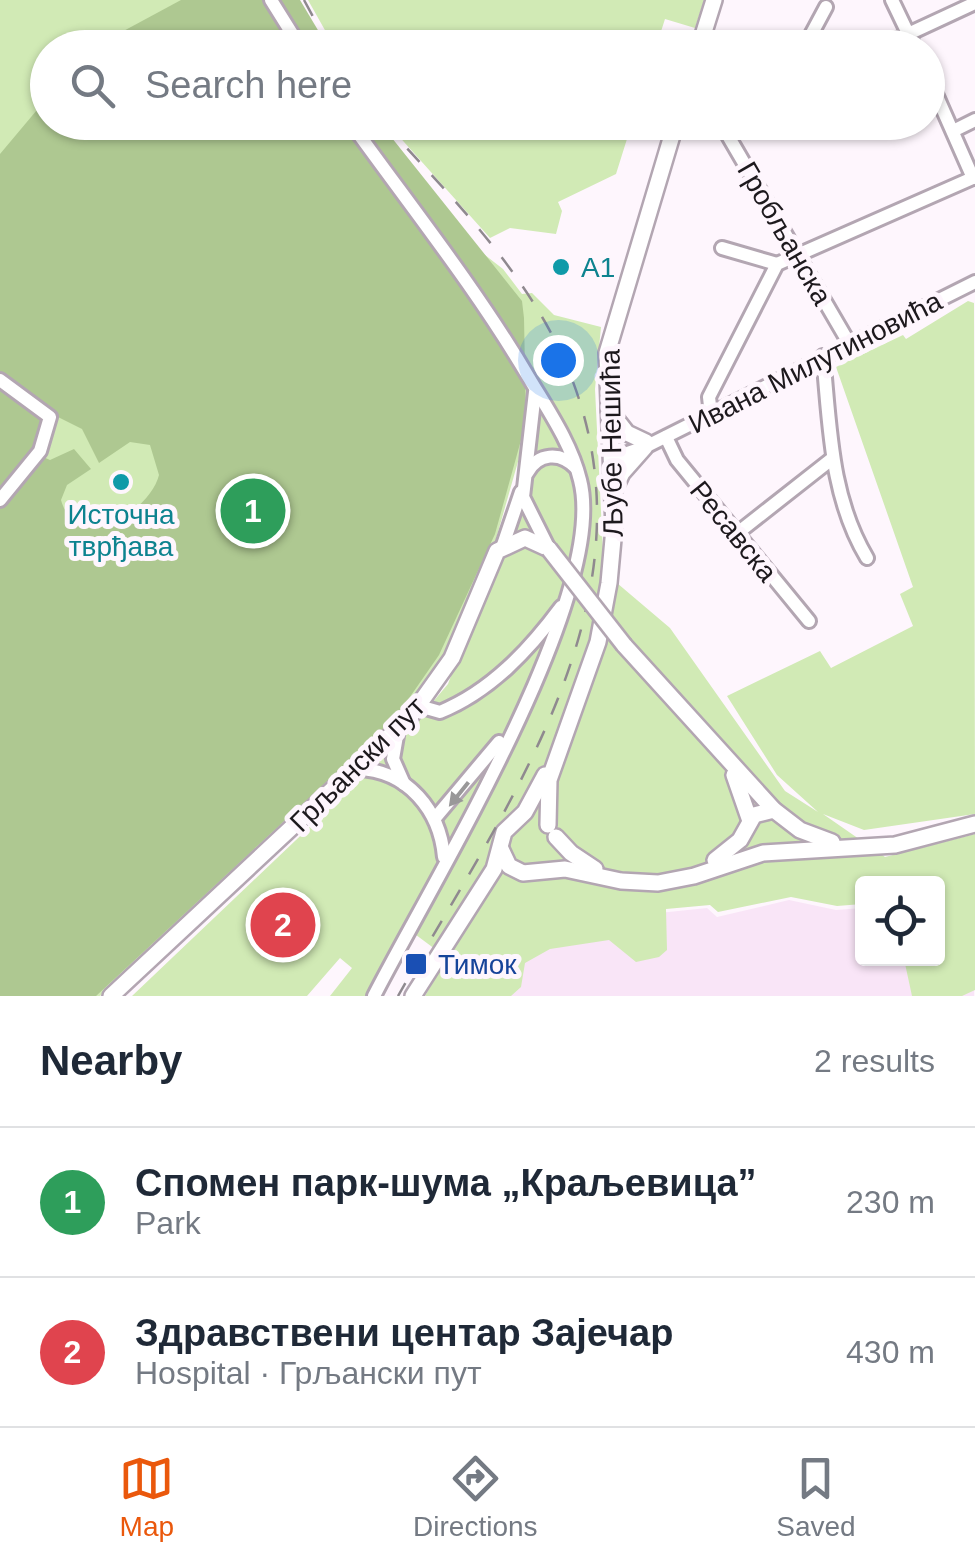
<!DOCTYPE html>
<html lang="en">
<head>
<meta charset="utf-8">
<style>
  body { margin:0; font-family:Helvetica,sans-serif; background:#f6f6f7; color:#1f2937 }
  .controls { position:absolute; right:30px; bottom:30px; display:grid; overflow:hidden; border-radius:10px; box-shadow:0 2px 8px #0004 }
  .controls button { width:90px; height:90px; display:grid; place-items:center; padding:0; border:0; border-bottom:2px solid #e0e1e3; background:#fff; color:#1f2937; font:50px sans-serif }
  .you { position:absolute; left:558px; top:360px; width:35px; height:35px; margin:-25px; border:8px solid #fff; border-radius:50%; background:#1a73e8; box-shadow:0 0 0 15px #1a73e833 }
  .badge { display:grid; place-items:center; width:65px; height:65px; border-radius:50%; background:#ea580c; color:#fff; font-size:32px; font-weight:700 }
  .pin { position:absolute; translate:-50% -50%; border:5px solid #fff; box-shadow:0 2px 10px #0006 }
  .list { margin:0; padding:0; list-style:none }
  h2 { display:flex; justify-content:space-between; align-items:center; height:130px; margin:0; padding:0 40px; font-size:42px }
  h2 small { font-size:32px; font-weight:400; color:#747a83 }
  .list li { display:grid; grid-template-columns:65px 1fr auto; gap:30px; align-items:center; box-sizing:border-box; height:150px; padding:0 40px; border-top:2px solid #e0e1e3 }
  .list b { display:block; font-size:38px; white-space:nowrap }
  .list p { margin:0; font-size:32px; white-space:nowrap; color:#747a83 }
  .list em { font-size:32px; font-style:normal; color:#747a83 }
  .icon { flex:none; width:55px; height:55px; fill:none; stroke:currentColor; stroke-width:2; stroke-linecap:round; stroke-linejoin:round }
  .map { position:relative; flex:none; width:975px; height:996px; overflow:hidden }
  .search { position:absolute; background:#fff; box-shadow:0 2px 8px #0004; left:30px; right:30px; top:30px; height:110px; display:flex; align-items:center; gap:25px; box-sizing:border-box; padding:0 35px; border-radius:55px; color:#747a83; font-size:38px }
  .sheet { height:430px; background:#fff }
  nav { display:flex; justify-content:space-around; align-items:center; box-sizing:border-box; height:140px; border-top:2px solid #e0e1e3; background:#fff; font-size:28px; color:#747a83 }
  nav a { display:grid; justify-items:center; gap:5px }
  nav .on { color:#ea580c }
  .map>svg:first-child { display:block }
  .built { fill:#f9e5f7 }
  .green { fill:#d1eab5 }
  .forest { fill:#aec891; fill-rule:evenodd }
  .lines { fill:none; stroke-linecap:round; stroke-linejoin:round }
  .minor-casing { stroke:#b3a6b2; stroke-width:18 }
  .major-casing { stroke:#b3a6b2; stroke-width:20 }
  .minor { stroke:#fff; stroke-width:12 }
  .major { stroke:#fff; stroke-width:15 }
  .rail { stroke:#8f898f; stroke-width:2.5; stroke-dasharray:18 18; stroke-linecap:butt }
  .major-bridge-casing { stroke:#b3a6b2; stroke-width:20; stroke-linecap:butt }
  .major-bridge { stroke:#fff; stroke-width:15 }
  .oneway { fill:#999899 }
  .culture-dot { fill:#0f9aa8; stroke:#fef6fd; stroke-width:4 }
  .transit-dot { fill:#1a4fb4; stroke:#fef6fd; stroke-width:4 }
  .labels { text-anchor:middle; stroke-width:10; stroke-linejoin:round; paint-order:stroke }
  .street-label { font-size:28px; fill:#1d191d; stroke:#fef6fd }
  .culture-label { font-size:28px; fill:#0d838f; stroke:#fef6fd; text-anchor:start }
  .transit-label { font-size:28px; fill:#164399; stroke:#fef6fd; text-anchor:start }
</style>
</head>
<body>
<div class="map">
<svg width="975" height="996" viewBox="0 0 975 996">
  <rect width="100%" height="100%" fill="#fef6fd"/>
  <path class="built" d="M 975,873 L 974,996 L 443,996 L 465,976 L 659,913 L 707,908 L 717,917 L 789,900 L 836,910 L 862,908 L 862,958 L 938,958 Z"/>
  <g class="green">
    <path d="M 0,0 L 291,0 L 316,47 L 48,48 L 48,122 L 476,248 L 503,269 L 522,294 L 532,293 L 554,315 L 601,327 L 595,389 L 604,572 L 670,628 L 785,791 L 818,812 L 777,775 L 727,696 L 820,651 L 831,668 L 913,626 L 900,594 L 913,587 L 836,367 L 903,335 L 906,339 L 968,301 L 974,303 L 975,814 L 864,830 L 823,814 L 885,857 L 975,834 L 975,990 L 962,996 L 912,996 L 904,959 L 938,958 L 938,884 L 862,884 L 862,904 L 837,906 L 791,897 L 718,912 L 710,905 L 666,909 L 667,950 L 659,957 L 636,962 L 609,940 L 550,949 L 525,963 L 521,987 L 511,996 L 425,996 L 447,958 L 404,926 L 366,996 L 330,996 L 352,968 L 340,958 L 307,996 L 132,996 L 400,741 L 448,684 L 534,451 L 529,423 L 496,539 L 444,657 L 397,721 L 100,996 L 0,996 Z"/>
    <path d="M 308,0 L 704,0 L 695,28 L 665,19 L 656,47 L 335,48 Z"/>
    <path d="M 387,123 L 632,123 L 616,174 L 558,202 L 562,211 L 556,234 L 510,228 L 490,238 Z"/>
  </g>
  <g class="forest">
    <path d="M 181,0 L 300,0 L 328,47 L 92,48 Z"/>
    <path d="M 47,98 L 48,122 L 380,123 L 522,301 L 524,318 L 526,422 L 495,534 L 439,655 L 396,717 L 96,996 L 0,996 L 0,154 ZM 54,415 L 82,429 L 99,463 L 130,442 L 150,445 L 159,475 C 150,512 77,556 61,500 L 67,485 L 91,469 L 74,449 L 50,460 L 41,456 Z"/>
  </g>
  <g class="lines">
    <defs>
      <g id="minor">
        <path d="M 271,0 L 301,48"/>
        <path d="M 892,0 L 915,48"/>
        <path d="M 804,48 L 826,7"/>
        <path d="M 878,48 L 975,3"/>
        <path d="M 928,76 L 973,178"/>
        <path d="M 350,122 C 411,207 476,288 529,378 C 548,410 571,443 580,480 C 610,595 430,886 374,996"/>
        <path d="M 720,122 L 849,343"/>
        <path d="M 953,131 L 975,120"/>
        <path d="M 722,248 L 777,264"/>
        <path d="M 823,356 C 830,426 830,496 867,558"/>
        <path d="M 0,380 L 50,417 L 40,451 L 0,500"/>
        <path d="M 535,392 L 523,497 L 549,549"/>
        <path d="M 711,415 L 709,397 L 777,264 L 975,177"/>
        <path d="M 666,437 L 677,460 L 809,621"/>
        <path d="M 610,452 L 622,455 L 645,447 L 975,282"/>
        <path d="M 527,473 C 538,453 560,451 576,468"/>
        <path d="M 735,535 L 833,458"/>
        <path d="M 503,545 L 521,492"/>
        <path d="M 419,706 L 440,712 C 491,691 529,650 561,607"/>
        <path d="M 398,730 L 393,759 L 404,784"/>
        <path d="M 357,769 C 408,770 440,811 444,857"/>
        <path d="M 436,817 L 499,742"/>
      </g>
      <g id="major">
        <path d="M 699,48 L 714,0"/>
        <path d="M 609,410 L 627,433 L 646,442"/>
        <path d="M 614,490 L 622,473 L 645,447"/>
        <path d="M 624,645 L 774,810 L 800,830 L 832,842"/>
        <path d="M 734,775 L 750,821"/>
        <path d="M 548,825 L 549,780 L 598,642 L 609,583 L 614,528 L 607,353 L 676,122"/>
        <path d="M 556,837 L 571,853 L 595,869"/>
        <path d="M 501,849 L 509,866 L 523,873 L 565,869 L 621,881 L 658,883 L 694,876 L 763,853 L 895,845 L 975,824"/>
        <path d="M 715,860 L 740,840 L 754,815 L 774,810"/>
        <path d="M 111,996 L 410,717 L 452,658 L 497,551 L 525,538 L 549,549"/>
        <path d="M 413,996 L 494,869 L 504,832 L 525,812 L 545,775"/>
      </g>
    </defs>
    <use href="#minor" class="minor-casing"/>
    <use href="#major" class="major-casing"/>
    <use href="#minor" class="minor"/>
    <use href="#major" class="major"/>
    <g class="rail">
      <path d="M 304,0 L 330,48"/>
      <path d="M 383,122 C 441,186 502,247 545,322 C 683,567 516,788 398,996"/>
    </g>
    <defs>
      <path id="major-bridge" d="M 549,549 L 624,645"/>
    </defs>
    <use href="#major-bridge" class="major-bridge-casing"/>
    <use href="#major-bridge" class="major-bridge"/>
  </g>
  <defs><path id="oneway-solid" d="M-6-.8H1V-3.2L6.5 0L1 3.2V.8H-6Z" transform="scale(2.5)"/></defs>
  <use class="oneway" href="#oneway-solid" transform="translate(459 794) rotate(129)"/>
  <g class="culture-dot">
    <circle cx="561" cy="267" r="10"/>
    <circle cx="121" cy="482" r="10"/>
  </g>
  <rect class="transit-dot" x="404" y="952" width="24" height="24" rx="5"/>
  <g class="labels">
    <g class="street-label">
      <text transform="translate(785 233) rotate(60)" y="10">Гробљанска</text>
      <text transform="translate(815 362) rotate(-27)" y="10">Ивана Милутиновића</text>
      <text transform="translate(611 443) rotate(-91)" y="10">Љубе Нешића</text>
      <text transform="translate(734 531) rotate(51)" y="10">Ресавска</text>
      <text transform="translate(357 764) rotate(-45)" y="10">Грљански пут</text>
    </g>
    <g class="culture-label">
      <text x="581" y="277">A1</text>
      <text x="121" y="524" text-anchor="middle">Источна<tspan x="121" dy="32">тврђава</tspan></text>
    </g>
    <g class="transit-label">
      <text x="438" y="974">Тимок</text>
    </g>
  </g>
</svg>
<div class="controls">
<button><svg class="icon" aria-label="locate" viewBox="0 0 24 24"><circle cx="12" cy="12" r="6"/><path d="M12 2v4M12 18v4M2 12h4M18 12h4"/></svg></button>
</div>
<div class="you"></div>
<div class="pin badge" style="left:253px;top:511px;background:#2e9e5b">1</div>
<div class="pin badge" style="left:283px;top:925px;background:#e0444e">2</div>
<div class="search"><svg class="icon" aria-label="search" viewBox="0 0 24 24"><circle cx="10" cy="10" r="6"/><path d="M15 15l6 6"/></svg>Search here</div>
</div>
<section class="sheet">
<h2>Nearby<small>2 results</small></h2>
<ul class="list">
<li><span class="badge" style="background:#2e9e5b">1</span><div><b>Спомен парк-шума „Краљевица”</b><p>Park</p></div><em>230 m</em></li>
<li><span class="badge" style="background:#e0444e">2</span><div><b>Здравствени центар Зајечар</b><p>Hospital · Грљански пут</p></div><em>430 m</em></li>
</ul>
</section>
<nav>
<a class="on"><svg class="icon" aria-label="map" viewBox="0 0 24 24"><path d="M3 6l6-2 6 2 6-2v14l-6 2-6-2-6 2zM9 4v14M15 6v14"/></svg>Map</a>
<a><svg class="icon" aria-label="directions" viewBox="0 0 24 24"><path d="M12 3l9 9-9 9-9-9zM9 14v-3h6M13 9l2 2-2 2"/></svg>Directions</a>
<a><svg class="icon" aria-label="saved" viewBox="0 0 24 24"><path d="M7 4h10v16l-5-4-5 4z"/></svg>Saved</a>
</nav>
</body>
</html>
